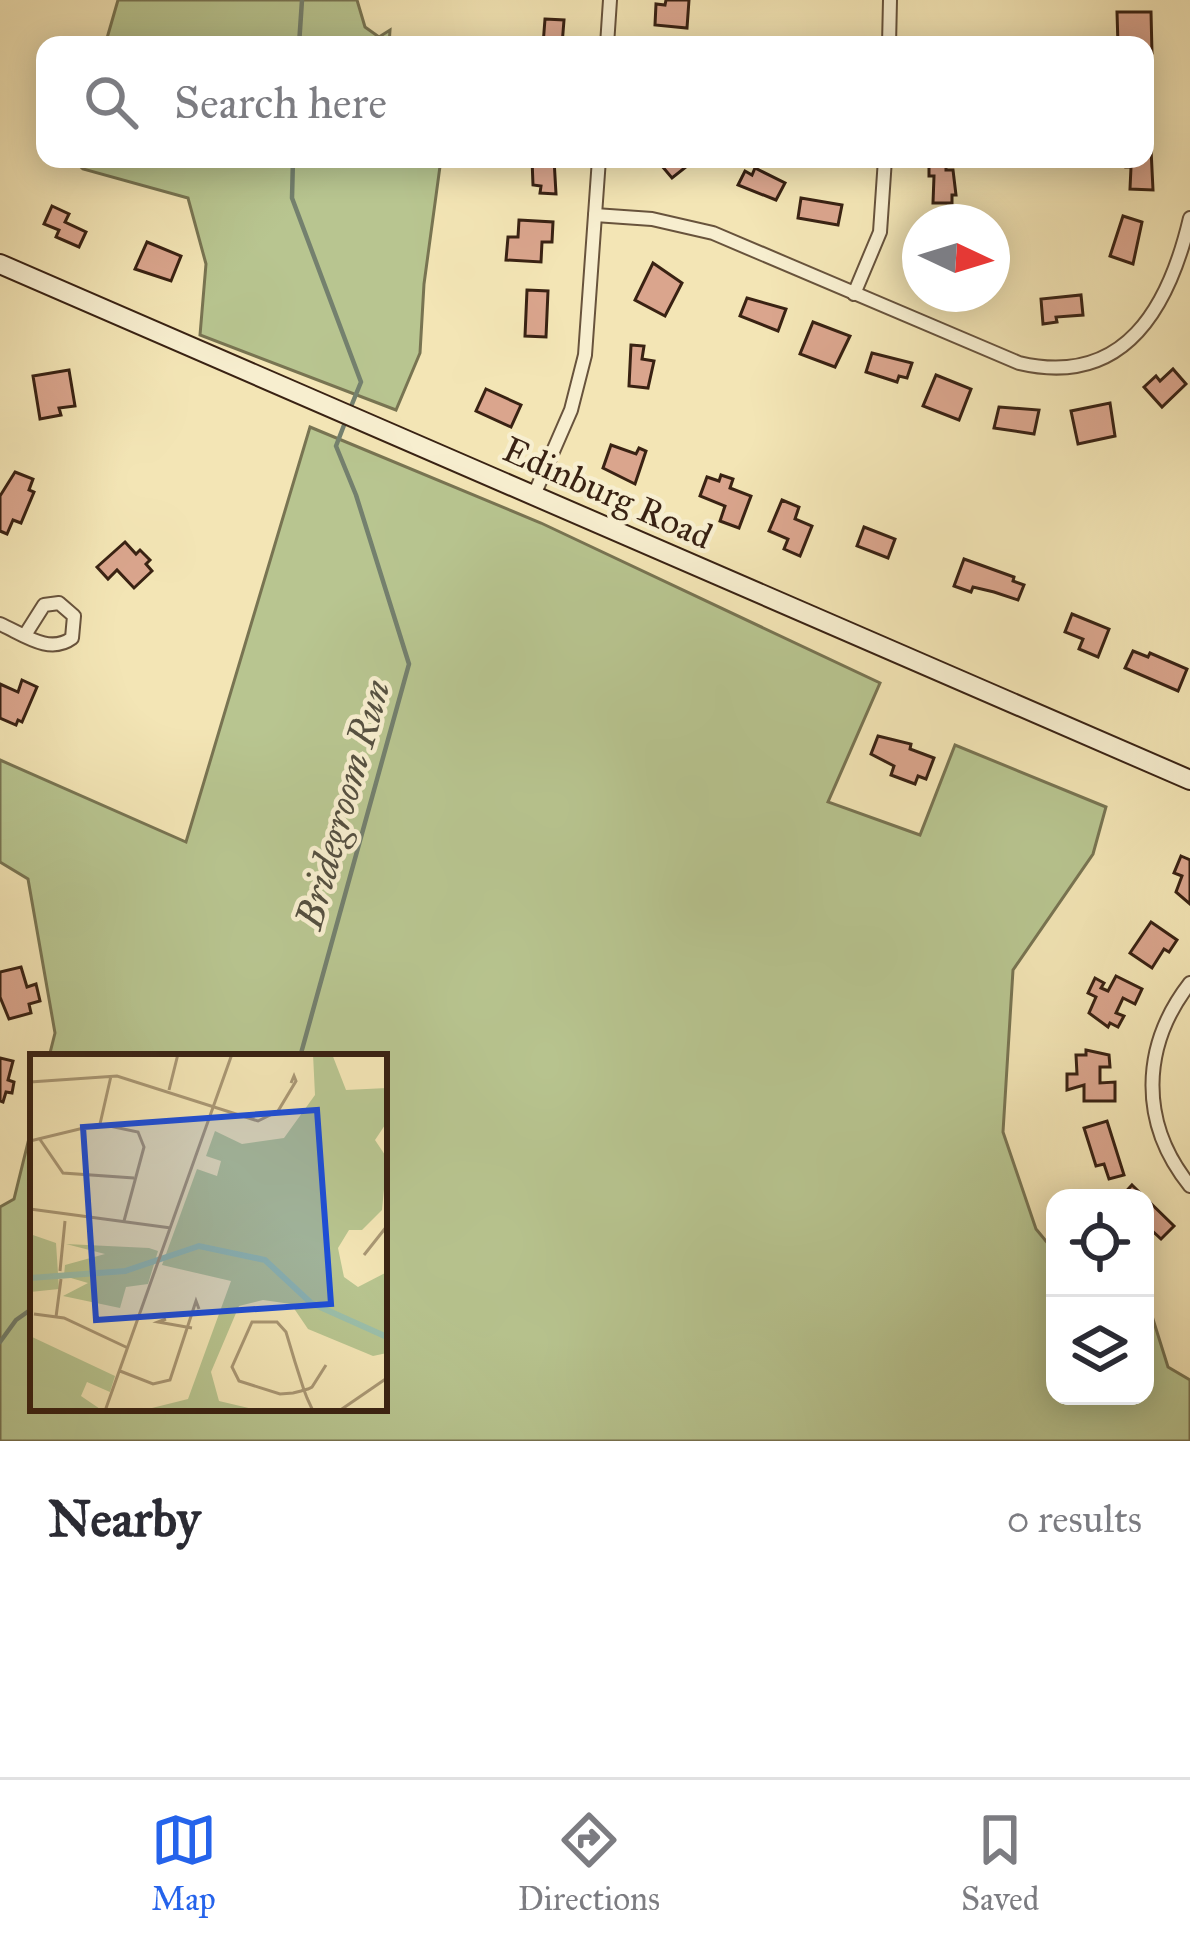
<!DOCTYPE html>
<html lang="en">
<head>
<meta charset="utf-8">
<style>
  body { margin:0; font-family:"IM FELL Great Primer",serif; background:#f2f2f3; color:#2b2b33 }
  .controls { position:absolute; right:36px; bottom:36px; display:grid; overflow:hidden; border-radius:24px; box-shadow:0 6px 30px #0003 }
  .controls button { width:108px; height:108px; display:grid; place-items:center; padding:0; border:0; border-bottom:3px solid #e1e1e2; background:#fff; color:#2b2b33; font:60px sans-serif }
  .compass { position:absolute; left:902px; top:204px; width:108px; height:108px; border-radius:50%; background:#fff; box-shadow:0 6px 30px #0003; rotate:94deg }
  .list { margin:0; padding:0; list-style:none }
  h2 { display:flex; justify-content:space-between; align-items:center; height:156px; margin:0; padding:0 48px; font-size:51px }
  h2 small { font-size:39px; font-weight:400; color:#7c7c81 }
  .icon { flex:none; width:66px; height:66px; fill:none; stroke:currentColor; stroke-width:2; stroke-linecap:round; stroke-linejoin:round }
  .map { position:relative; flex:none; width:1190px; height:1441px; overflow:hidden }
  .search { position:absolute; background:#fff; box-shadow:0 6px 30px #0003; left:36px; right:36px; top:36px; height:132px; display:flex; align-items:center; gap:30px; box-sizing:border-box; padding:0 42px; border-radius:24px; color:#7c7c81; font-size:45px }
  .sheet { height:336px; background:#fff }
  nav { display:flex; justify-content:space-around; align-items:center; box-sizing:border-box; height:168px; border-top:3px solid #e1e1e2; background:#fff; font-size:33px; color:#7c7c81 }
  nav a { display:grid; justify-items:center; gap:6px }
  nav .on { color:#2563eb }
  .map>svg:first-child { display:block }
  .green { fill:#b8c590; stroke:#787452; stroke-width:3 }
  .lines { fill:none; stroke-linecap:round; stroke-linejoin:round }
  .stream { stroke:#74806e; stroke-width:4.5 }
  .building { fill:#daa58d; stroke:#392213; stroke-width:3 }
  .minor-casing { stroke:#68533c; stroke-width:16 }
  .secondary-casing { stroke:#392213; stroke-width:22 }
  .minor { stroke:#f7eecf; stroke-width:12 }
  .secondary { stroke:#f7eecf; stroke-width:18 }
  .labels { text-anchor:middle; stroke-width:9; stroke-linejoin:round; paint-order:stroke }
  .street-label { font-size:36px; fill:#392213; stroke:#f7eecf }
  .water-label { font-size:39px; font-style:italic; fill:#565141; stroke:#f7eecf }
  .inset-river { fill:none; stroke:#9bbfab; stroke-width:6 }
  .inset-road { fill:none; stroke:#a99774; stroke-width:3 }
  .view { fill:#1d4ed8; fill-opacity:0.15; stroke:#1d4ed8; stroke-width:6 }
  .inset-edge { fill:none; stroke:#392213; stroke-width:6 }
</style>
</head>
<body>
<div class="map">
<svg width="1190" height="1441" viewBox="0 0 1190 1441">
  <rect width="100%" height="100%" fill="#f3e5b5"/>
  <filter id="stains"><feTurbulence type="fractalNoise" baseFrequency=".00167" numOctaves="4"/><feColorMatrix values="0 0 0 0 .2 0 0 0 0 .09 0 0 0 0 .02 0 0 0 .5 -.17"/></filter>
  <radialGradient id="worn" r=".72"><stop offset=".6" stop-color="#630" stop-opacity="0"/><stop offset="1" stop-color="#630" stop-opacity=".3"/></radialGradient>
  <g class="green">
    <path d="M 118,0 L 357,0 L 365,27 L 379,37 L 390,30 L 389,45 L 105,45 Z"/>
    <path d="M 72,159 L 441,159 L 424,284 L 420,353 L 396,410 L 200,335 L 206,264 L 188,198 L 83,169 Z"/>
    <path d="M 310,427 L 541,523 L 880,683 L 828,802 L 920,835 L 955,745 L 1106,807 L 1093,854 L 1013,970 L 1003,1132 L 1036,1229 L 1055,1252 L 1055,1396 L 1145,1396 L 1145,1316 L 1152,1316 L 1168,1367 L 1190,1380 L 1190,1441 L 0,1441 L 0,1207 L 14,1199 L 33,1122 L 33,1408 L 384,1408 L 384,1057 L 49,1057 L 55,1033 L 28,879 L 0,862 L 0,760 L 186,842 Z"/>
  </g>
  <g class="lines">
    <g class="stream">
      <path d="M 299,45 L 302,0"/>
      <path d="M 293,159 L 292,198 L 361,382 L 350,409"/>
      <path d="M 300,1057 L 409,664 L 356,495 L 336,446 L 346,420"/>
      <path d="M 0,1342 L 16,1320 L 33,1308"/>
    </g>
  </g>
  <g class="building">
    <path d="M 666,0 L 689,0 L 687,28 L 655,25 L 656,4 L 665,5 Z"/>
    <path d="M 1117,12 L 1151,12 L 1152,53 L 1145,53 L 1145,45 L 1135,45 L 1135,39 L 1131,39 L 1131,45 L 1118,45 Z"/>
    <path d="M 545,19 L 564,20 L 562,45 L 543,45 Z"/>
    <path d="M 1145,149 L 1151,149 L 1153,190 L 1130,189 L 1131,167 L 1126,167 L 1127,159 L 1145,159 Z"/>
    <path d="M 532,159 L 554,159 L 556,194 L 540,193 L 541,186 L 533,185 Z"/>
    <path d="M 656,159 L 696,159 L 672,178 Z"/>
    <path d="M 929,162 L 946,162 L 946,170 L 953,170 L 956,195 L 952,195 L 952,203 L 933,203 L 934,176 L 929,176 Z"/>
    <path d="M 755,168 L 785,183 L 776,200 L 738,185 L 745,171 L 752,175 Z"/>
    <path d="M 801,198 L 842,205 L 838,225 L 798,218 Z"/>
    <path d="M 52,206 L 69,214 L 65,222 L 86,232 L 79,247 L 56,237 L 59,230 L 44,224 Z"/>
    <path d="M 1123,216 L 1142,222 L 1133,264 L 1110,256 Z"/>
    <path d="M 519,220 L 553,222 L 552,242 L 542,242 L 541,262 L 506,260 L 508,237 L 518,237 Z"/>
    <path d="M 147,242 L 181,256 L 171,281 L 135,269 Z"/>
    <path d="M 653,263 L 682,283 L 665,316 L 635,300 Z"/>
    <path d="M 527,290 L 548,291 L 546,337 L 525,336 Z"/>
    <path d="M 1081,295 L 1083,315 L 1056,317 L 1057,322 L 1043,324 L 1041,299 Z"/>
    <path d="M 747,298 L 786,309 L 778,331 L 740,316 Z"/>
    <path d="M 813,322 L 850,336 L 835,367 L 800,354 Z"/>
    <path d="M 631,345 L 644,346 L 642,359 L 654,361 L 648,388 L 629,386 Z"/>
    <path d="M 872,353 L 912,363 L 907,378 L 899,376 L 897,382 L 866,372 Z"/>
    <path d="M 1173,369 L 1186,384 L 1162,407 L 1144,387 L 1156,376 L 1160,381 Z"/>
    <path d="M 69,370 L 75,406 L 59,408 L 61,415 L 40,419 L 33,376 Z"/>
    <path d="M 936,375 L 971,389 L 959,420 L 923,406 Z"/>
    <path d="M 486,389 L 521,405 L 511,427 L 476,411 Z"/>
    <path d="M 1110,403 L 1115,436 L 1078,444 L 1071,411 Z"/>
    <path d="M 999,407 L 1039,410 L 1034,434 L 994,428 Z"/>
    <path d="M 611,445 L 636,454 L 639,448 L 646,451 L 635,484 L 603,468 Z"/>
    <path d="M 15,472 L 33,479 L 29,490 L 34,492 L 21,523 L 13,520 L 7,534 L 0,531 L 0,496 Z"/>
    <path d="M 721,475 L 733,479 L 730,488 L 751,496 L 739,528 L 720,521 L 725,506 L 700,496 L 707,477 L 719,481 Z"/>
    <path d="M 782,500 L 799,507 L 795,519 L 812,526 L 800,556 L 784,549 L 788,539 L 769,531 Z"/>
    <path d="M 864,527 L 895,539 L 888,558 L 857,546 Z"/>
    <path d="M 125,542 L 136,554 L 140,550 L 150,560 L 146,564 L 152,571 L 134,588 L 117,570 L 108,579 L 97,567 Z"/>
    <path d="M 964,559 L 1014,577 L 1013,581 L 1024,585 L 1018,600 L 994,592 L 973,587 L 971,592 L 954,586 Z"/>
    <path d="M 1072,614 L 1109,629 L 1098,657 L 1079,649 L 1083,639 L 1065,632 Z"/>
    <path d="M 1133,651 L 1148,657 L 1150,653 L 1187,669 L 1178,691 L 1125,668 Z"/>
    <path d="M 22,680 L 37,687 L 22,722 L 18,720 L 16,725 L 0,718 L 0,684 L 18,692 Z"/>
    <path d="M 878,736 L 911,744 L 910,749 L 934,758 L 926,779 L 918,776 L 915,784 L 891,775 L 894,766 L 871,754 Z"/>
    <path d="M 1181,856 L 1190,860 L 1190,904 L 1176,892 L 1182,876 L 1174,873 Z"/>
    <path d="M 1151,922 L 1177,940 L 1169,952 L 1164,949 L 1152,968 L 1130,953 Z"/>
    <path d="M 21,967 L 27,987 L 36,984 L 40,1001 L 29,1004 L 31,1013 L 9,1019 L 0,997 L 0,972 Z"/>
    <path d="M 1116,976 L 1142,989 L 1135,1004 L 1123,998 L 1116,1013 L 1124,1016 L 1118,1027 L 1110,1023 L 1108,1027 L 1089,1013 L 1096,997 L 1088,993 L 1095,978 L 1104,983 L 1101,988 L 1108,991 Z"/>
    <path d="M 1086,1050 L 1109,1055 L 1110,1067 L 1100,1067 L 1100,1083 L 1115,1082 L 1115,1101 L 1084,1101 L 1084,1085 L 1067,1090 L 1067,1074 L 1077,1074 L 1076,1055 L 1086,1055 Z"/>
    <path d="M 0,1058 L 13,1061 L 8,1080 L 14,1082 L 12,1093 L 6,1092 L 3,1102 L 0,1101 Z"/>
    <path d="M 1107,1121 L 1124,1175 L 1109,1179 L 1104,1164 L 1096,1166 L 1084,1128 Z"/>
    <path d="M 1132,1185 L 1174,1226 L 1161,1239 L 1148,1227 L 1145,1231 L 1145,1198 L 1120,1198 Z"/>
  </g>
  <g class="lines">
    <defs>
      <g id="minor">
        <path d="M 607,45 L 610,0"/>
        <path d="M 889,45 L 890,0"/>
        <path d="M 595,215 L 652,219 L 713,233 L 1019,363 C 1125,388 1169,307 1190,218"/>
        <path d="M 854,294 L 880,232 L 885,159"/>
        <path d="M 534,495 L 571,410 L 585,355 L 599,159"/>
        <path d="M 0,624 C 23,634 49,655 72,638 L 74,616 L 59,603 L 44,605 L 25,635"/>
        <path d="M 1190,983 C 1141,1046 1139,1123 1190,1186"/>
      </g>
      <path id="secondary" d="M 0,264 L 1190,780"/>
    </defs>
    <use href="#minor" class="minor-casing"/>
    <use href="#secondary" class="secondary-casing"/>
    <use href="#minor" class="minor"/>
    <use href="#secondary" class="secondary"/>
  </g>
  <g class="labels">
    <g class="street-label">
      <text transform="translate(608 492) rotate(24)" y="13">Edinburg Road</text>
    </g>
    <g class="water-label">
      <text transform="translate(342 804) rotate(-74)" y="14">Bridegroom Run</text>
    </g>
  </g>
  <g transform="translate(30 1054)">
    <rect width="357" height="357" fill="#f3e5b5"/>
    <path d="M 283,0 L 302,0 L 316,36 L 357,34 L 357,68 L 345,86 L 357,104 L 352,156 L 332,176 L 319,176 L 308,194 L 314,223 L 328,233 L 357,218 L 357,299 L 343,302 L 278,275 L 261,250 L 233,246 L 209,252 L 181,318 L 189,347 L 231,357 L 110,357 L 158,345 L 201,227 L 132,211 L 167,115 L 187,122 L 191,107 L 176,102 L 185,77 L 212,90 L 254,84 L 285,41 ZM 0,180 L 26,189 L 29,235 L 0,238 ZM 36,190 L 119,194 L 128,197 L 118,230 L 96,233 L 90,254 L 33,242 L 58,229 L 34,222 L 35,211 L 75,200 ZM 0,282 L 85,322 L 80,338 L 57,328 L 51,342 L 73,357 L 0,357 Z" fill="#b8c590"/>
    <path class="inset-river" d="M 0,224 L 95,217 L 169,192 L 235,206 L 281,249 L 357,283"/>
    <path class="inset-road" d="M 0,28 L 87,22 L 228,67 L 248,57 L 266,27 L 264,22 L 261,29M 139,36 L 148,0M 70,70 L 81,22M 9,84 L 33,119 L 104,124M 0,87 L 70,70 L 108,78 L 114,93 L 94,167M 0,155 L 141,174M 334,201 L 357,172M 30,217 L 35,167M 4,260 L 34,264 L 98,294M 26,263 L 31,225M 136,265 L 128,268 L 162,274M 90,317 L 123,330 L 140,326 L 166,247 L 169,255M 75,357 L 202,0M 283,357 L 277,344 L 274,336 L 273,333 L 265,308 L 256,278 L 247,268 L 222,268 L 202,313 L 209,327 L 250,340 L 263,339 L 271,337 L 274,336 L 278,335 L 282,333 L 296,311M 309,357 L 357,324"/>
    <path class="view" d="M 287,56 L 301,250 L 66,266 L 53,73 Z"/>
    <rect width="357" height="357" class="inset-edge"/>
  </g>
  <rect width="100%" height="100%" filter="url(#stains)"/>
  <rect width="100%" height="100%" fill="url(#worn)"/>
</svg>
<div class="controls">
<button><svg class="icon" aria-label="locate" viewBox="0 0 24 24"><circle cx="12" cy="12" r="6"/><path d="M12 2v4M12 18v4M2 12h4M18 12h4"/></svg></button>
<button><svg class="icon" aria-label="layers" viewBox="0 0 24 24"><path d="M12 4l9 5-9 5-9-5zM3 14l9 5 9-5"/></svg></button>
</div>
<svg class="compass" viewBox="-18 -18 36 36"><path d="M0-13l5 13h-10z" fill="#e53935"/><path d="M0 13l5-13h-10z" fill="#7c7c81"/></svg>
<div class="search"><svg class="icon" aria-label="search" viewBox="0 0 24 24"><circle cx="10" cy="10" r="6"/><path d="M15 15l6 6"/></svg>Search here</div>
</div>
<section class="sheet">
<h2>Nearby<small>0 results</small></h2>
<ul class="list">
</ul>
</section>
<nav>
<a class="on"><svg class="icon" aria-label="map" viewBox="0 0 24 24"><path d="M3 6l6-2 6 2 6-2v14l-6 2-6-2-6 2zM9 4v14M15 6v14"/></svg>Map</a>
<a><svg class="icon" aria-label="directions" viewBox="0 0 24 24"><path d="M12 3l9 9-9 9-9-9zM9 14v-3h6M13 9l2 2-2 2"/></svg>Directions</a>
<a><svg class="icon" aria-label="saved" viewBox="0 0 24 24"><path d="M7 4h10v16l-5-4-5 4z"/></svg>Saved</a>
</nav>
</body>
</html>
